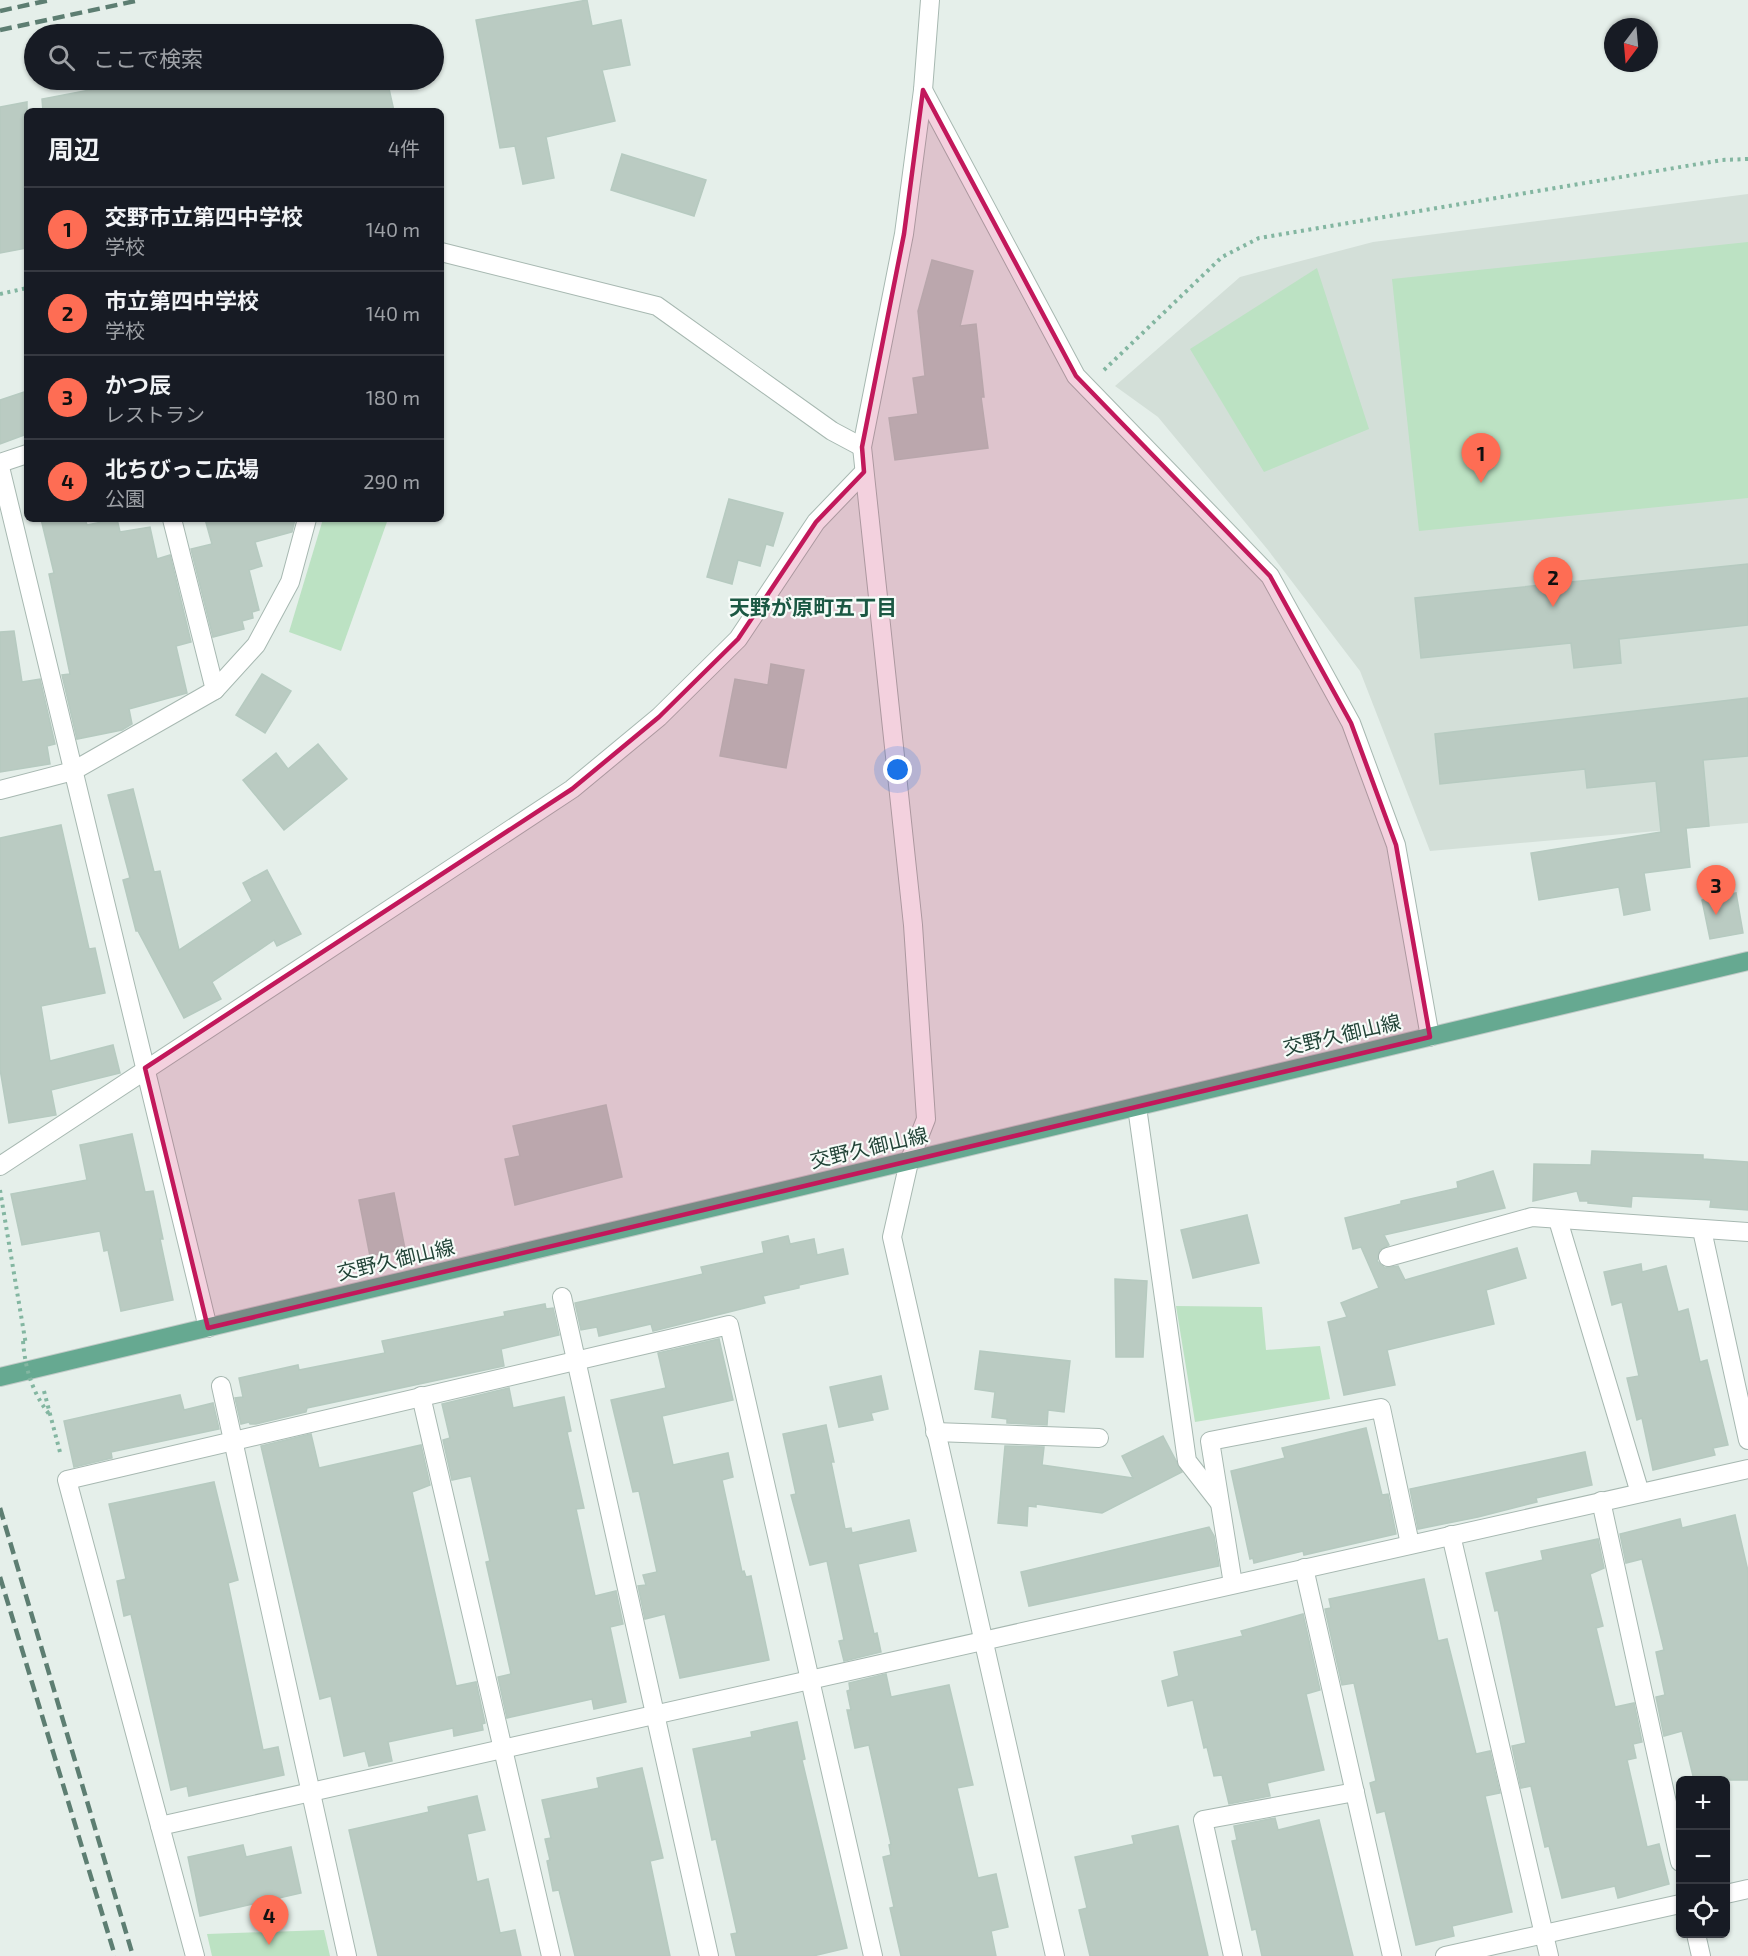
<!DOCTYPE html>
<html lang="ja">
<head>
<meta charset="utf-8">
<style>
  body { margin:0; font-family:"Exo 2","Noto Sans JP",sans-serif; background:#242831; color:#f1f3f6 }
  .controls { position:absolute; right:18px; bottom:18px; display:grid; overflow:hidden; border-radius:9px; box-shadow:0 2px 4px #0004 }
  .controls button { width:54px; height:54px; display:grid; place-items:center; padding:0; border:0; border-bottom:2px solid #363941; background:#171b24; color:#f1f3f6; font:30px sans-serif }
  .compass { position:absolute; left:1604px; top:18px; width:54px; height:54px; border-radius:50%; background:#171b24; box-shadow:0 2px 4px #0004; rotate:196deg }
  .you { position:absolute; left:898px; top:770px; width:21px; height:21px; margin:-15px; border:4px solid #fff; border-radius:50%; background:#1a73e8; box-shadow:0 0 0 9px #1a73e833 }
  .badge { display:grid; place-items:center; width:39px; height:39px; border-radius:50%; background:#fe6d54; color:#111; font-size:20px; font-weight:700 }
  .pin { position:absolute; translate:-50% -50px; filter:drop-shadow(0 2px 3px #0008) }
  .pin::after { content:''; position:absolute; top:32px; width:21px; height:18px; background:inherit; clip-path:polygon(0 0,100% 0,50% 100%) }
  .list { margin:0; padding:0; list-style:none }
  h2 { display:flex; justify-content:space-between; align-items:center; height:78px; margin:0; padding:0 24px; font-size:26px }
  h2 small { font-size:20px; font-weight:400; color:#9ea1a6 }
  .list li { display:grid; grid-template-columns:39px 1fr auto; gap:18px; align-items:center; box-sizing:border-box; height:84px; padding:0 24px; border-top:2px solid #363941 }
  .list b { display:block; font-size:22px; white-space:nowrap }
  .list p { margin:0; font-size:20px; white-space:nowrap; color:#9ea1a6 }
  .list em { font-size:20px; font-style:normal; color:#9ea1a6 }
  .icon { flex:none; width:33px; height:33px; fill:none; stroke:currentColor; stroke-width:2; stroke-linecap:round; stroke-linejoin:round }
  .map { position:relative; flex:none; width:1748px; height:1956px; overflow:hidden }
  .search { position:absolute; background:#171b24; box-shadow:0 2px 4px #0004; left:24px; top:24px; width:420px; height:66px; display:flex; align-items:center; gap:15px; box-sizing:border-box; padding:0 21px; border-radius:33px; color:#9ea1a6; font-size:22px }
  .panel { position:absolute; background:#171b24; box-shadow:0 2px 4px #0004; left:24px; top:108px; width:420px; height:414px; border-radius:9px }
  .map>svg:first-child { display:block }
  .built { fill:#d3dfd8 }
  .green { fill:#bce2c3 }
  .building { fill:#bacbc2; stroke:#b6cac0; stroke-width:1.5 }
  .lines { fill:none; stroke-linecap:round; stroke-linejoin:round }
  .minor-casing { stroke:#a7b8b1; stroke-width:20 }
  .major-casing { stroke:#c1cac7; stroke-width:20 }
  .path { stroke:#83b6a1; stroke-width:4; stroke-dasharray:3 4.5; stroke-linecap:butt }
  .minor { stroke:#fff; stroke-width:18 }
  .major { stroke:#66a991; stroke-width:18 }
  .rail { stroke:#5d7e72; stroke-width:4.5; stroke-dasharray:12 6; stroke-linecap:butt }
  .path-bridge { stroke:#83b6a1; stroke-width:4; stroke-dasharray:3 4.5; stroke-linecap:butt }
  .marked { fill:#c2185b; fill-opacity:0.2; stroke:#c2185b; stroke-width:4.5; stroke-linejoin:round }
  .labels { text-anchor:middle; stroke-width:4.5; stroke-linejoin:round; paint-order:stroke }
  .street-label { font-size:20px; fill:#224337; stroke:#f6fbf8 }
  .neighbourhood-label { font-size:21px; font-weight:bold; fill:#1b5843; stroke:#f6fbf8 }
</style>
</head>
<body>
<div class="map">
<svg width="1748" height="1956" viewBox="0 0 1748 1956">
  <rect width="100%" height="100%" fill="#e5efea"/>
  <path class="built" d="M 1748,194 L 1748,823 L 1430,851 L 1360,671 L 1268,550 L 1158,417 L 1115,386 L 1240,277 L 1373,242 Z"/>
  <g class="green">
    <path d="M 1748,242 L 1748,498 L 1419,531 L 1392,279 Z"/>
    <path d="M 1317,268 L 1369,429 L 1264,472 L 1190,349 Z"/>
    <path d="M 323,519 L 388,519 L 341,651 L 289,632 Z"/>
    <path d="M 1176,1306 L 1262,1307 L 1266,1350 L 1320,1346 L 1330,1399 L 1195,1422 Z"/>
    <path d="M 324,1930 L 330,1956 L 212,1956 L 207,1934 Z"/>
  </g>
  <g class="building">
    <path d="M 587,0 L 592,26 L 621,20 L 630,65 L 602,70 L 615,121 L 546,137 L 554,178 L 523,184 L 515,146 L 500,148 L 476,20 Z"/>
    <path d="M 142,80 L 387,80 L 394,111 L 43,111 L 42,99 Z"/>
    <path d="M 27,102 L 27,248 L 0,253 L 0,107 Z"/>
    <path d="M 622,154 L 706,180 L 694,216 L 611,190 Z"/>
    <path d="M 932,260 L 973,271 L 960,326 L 976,324 L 984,397 L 981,397 L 988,448 L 895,460 L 889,418 L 918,414 L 913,378 L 925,376 L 918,311 Z"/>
    <path d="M 27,391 L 27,434 L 0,444 L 0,400 Z"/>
    <path d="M 729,499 L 783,513 L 773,546 L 766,544 L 760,566 L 738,560 L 732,584 L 707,577 Z"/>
    <path d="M 41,519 L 85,519 L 87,525 L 117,519 L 120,532 L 150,527 L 157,559 L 170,555 L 191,642 L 176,646 L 187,693 L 129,709 L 132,724 L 122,730 L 77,739 L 62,675 L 70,674 L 49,574 L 54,573 Z"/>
    <path d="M 205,519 L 295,519 L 292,532 L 255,542 L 262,566 L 249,570 L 259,610 L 252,612 L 253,618 L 242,621 L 244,629 L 213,637 L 191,549 L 212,544 Z"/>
    <path d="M 1748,564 L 1748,625 L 1619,639 L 1621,663 L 1574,668 L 1571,643 L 1421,658 L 1415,598 Z"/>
    <path d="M 14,631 L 22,682 L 40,679 L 55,744 L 47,746 L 50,764 L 0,772 L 0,632 Z"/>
    <path d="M 771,664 L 804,670 L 786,768 L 720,756 L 735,679 L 768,685 Z"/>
    <path d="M 262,674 L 291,691 L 265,733 L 236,715 Z"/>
    <path d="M 1748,698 L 1748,756 L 1703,760 L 1709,826 L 1686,828 L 1690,867 L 1644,873 L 1650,910 L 1624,915 L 1619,887 L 1539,900 L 1531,853 L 1661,832 L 1656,781 L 1587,788 L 1585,769 L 1440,784 L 1435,734 Z"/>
    <path d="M 318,744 L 347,779 L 284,830 L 243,780 L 276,753 L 288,769 Z"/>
    <path d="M 133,789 L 154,872 L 160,871 L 179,950 L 252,901 L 243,883 L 267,870 L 301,934 L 277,946 L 274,940 L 212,982 L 221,999 L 184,1018 L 138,931 L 136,931 L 123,880 L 130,878 L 108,795 Z"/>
    <path d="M 61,825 L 89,949 L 95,948 L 105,993 L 41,1006 L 50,1061 L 113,1045 L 120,1073 L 51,1090 L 56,1115 L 9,1123 L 0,1069 L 0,838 Z"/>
    <path d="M 1736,893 L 1743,933 L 1710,939 L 1702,900 Z"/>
    <path d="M 606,1105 L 622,1177 L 515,1205 L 505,1159 L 520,1156 L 513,1126 Z"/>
    <path d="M 132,1134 L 145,1192 L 153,1191 L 163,1239 L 160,1239 L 173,1300 L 121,1311 L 108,1250 L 104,1251 L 100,1231 L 22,1245 L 11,1194 L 87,1180 L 80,1145 Z"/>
    <path d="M 1592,1151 L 1703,1155 L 1703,1159 L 1748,1162 L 1748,1210 L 1710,1207 L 1711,1200 L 1632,1196 L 1631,1207 L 1588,1203 L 1588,1201 L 1580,1201 L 1577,1191 L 1533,1201 L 1534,1164 L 1591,1165 Z"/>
    <path d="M 1493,1171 L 1505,1208 L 1384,1235 L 1389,1245 L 1380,1250 L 1377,1261 L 1385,1268 L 1398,1266 L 1405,1280 L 1517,1248 L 1526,1278 L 1486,1290 L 1494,1324 L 1387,1350 L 1395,1385 L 1344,1395 L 1328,1322 L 1347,1317 L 1341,1303 L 1379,1288 L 1361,1247 L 1353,1249 L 1345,1218 L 1401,1204 L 1401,1201 L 1458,1188 L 1457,1182 Z"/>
    <path d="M 394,1193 L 405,1249 L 370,1256 L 359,1200 Z"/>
    <path d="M 1247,1215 L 1259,1263 L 1193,1278 L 1181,1230 Z"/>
    <path d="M 788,1236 L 790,1244 L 814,1239 L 817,1255 L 843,1249 L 848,1274 L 799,1285 L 799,1288 L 763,1296 L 765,1303 L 653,1331 L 651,1324 L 599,1336 L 597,1327 L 581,1330 L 575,1303 L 703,1274 L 701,1267 L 764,1253 L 762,1242 Z"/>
    <path d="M 1641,1264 L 1642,1272 L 1666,1266 L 1678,1312 L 1688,1309 L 1700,1362 L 1707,1360 L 1728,1445 L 1713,1448 L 1715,1455 L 1653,1470 L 1642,1418 L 1637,1420 L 1627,1378 L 1639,1376 L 1622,1302 L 1612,1305 L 1604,1272 Z"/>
    <path d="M 1115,1279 L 1147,1281 L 1143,1357 L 1116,1357 Z"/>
    <path d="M 545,1304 L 546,1309 L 553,1308 L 559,1335 L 501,1349 L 504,1366 L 307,1408 L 306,1412 L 256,1424 L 250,1424 L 249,1422 L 241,1424 L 235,1398 L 243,1397 L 239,1378 L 298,1365 L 299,1370 L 385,1353 L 382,1341 L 505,1316 L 504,1312 Z"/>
    <path d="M 719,1339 L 733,1400 L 662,1416 L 673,1465 L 728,1453 L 733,1477 L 722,1480 L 742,1572 L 744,1571 L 746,1577 L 751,1576 L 769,1660 L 680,1678 L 665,1614 L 645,1619 L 638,1586 L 646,1585 L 643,1575 L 657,1572 L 639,1491 L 633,1492 L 611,1400 L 666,1388 L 658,1353 Z"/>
    <path d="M 980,1351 L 1070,1361 L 1064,1412 L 1048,1410 L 1047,1425 L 1007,1423 L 1007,1419 L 992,1417 L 995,1392 L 975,1389 Z"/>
    <path d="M 881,1376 L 888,1409 L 871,1413 L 873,1420 L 839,1427 L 830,1387 Z"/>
    <path d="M 509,1388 L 513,1408 L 564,1397 L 571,1431 L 567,1432 L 584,1508 L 576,1509 L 595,1596 L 616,1591 L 623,1624 L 610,1627 L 626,1702 L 594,1709 L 592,1699 L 507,1718 L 498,1677 L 511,1674 L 486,1562 L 490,1561 L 471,1476 L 452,1480 L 443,1440 L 450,1438 L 442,1404 Z"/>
    <path d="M 180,1395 L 184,1410 L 213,1403 L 219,1429 L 111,1452 L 112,1458 L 74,1467 L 64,1421 Z"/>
    <path d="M 826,1425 L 834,1462 L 831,1462 L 845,1529 L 851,1528 L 852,1533 L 909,1520 L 916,1551 L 858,1564 L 874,1634 L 877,1633 L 881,1652 L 844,1661 L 839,1641 L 844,1640 L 827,1561 L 810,1565 L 791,1495 L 796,1494 L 783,1434 Z"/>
    <path d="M 1366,1428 L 1382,1495 L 1388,1494 L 1396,1534 L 1304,1555 L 1303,1551 L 1254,1563 L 1253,1558 L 1250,1559 L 1231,1471 L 1285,1458 L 1282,1448 Z"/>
    <path d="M 311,1434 L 319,1468 L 421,1445 L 430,1485 L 412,1492 L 456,1686 L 476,1682 L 485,1723 L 482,1724 L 483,1730 L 454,1736 L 453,1728 L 388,1742 L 392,1761 L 369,1766 L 365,1751 L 344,1756 L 331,1696 L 320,1699 L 261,1446 Z"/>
    <path d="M 1163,1436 L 1182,1472 L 1102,1513 L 1036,1504 L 1036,1507 L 1028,1506 L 1027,1526 L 998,1523 L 1005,1446 L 1044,1447 L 1042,1465 L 1133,1478 L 1122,1456 Z"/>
    <path d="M 1585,1452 L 1592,1485 L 1536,1498 L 1537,1502 L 1478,1517 L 1418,1529 L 1410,1489 Z"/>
    <path d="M 214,1482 L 238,1580 L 228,1583 L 263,1750 L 278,1747 L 284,1775 L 189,1796 L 187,1786 L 171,1790 L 131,1614 L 124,1616 L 117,1581 L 126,1579 L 109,1504 Z"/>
    <path d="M 1735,1515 L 1748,1571 L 1748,1780 L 1694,1780 L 1682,1731 L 1664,1736 L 1656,1697 L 1665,1695 L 1656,1652 L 1664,1650 L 1642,1559 L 1626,1563 L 1620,1534 L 1680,1519 L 1682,1528 Z"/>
    <path d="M 1209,1527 L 1214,1536 L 1219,1566 L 1029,1606 L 1021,1572 Z"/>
    <path d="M 1598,1539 L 1604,1568 L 1590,1574 L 1603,1626 L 1596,1628 L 1615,1707 L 1634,1703 L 1642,1742 L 1633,1744 L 1636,1758 L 1627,1760 L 1647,1847 L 1659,1844 L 1669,1884 L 1618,1898 L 1615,1886 L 1562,1898 L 1549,1846 L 1545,1847 L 1531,1786 L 1521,1788 L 1512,1746 L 1526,1743 L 1498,1610 L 1495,1611 L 1486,1573 L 1543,1560 L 1541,1551 Z"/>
    <path d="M 1424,1579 L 1438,1641 L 1447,1639 L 1476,1754 L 1490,1751 L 1500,1793 L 1485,1796 L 1512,1912 L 1452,1926 L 1454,1936 L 1416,1945 L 1385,1811 L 1377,1813 L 1370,1783 L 1376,1781 L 1354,1683 L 1342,1685 L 1325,1609 L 1331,1608 L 1329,1599 Z"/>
    <path d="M 1303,1614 L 1320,1690 L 1306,1694 L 1324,1770 L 1267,1783 L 1270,1796 L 1229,1804 L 1222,1775 L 1214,1776 L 1207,1747 L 1204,1748 L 1193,1700 L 1168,1706 L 1162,1681 L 1179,1676 L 1174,1652 L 1243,1636 L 1241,1631 Z"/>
    <path d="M 886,1674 L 891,1697 L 949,1685 L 973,1785 L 957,1788 L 978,1878 L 996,1874 L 1008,1927 L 991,1931 L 996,1956 L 901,1956 L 890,1908 L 894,1907 L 883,1857 L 891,1855 L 889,1845 L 891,1844 L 869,1745 L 855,1748 L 847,1710 L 851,1710 L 847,1691 L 850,1690 L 849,1683 Z"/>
    <path d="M 797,1722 L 805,1759 L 802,1760 L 847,1948 L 813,1956 L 736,1956 L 731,1934 L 737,1933 L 716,1839 L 712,1840 L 693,1749 L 752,1737 L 751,1732 Z"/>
    <path d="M 642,1768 L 663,1858 L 650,1861 L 670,1956 L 575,1956 L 559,1890 L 553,1891 L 547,1861 L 550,1860 L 545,1839 L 551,1838 L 542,1800 L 599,1788 L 597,1778 Z"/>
    <path d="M 477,1796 L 485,1830 L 467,1834 L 477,1882 L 488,1879 L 500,1933 L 515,1930 L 521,1956 L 378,1956 L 349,1830 L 429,1812 L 428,1807 Z"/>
    <path d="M 1275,1818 L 1278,1830 L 1319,1820 L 1353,1956 L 1262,1956 L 1256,1929 L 1252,1930 L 1232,1841 L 1237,1840 L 1234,1826 Z"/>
    <path d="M 1178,1826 L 1208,1956 L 1090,1956 L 1079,1910 L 1087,1908 L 1075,1857 L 1134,1844 L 1132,1836 Z"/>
    <path d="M 243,1845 L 246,1857 L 291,1847 L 301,1893 L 200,1916 L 188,1857 Z"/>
  </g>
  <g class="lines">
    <defs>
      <g id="minor">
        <path d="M 930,0 L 923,90 L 904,234 L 862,447 L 913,925 L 926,1119 L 909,1162 L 892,1237 L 1055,1956"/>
        <path d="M 923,90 L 1076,376 L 1270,576 L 1351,723 L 1396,845 L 1430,1037"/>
        <path d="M 441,252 L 657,306 L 832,431 L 862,447"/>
        <path d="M 0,463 L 27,454"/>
        <path d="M 0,467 L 208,1328"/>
        <path d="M 172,519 L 215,690"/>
        <path d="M 0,790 L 73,771 L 215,690 L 256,645 L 290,582 L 307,519"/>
        <path d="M 1137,1107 L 1187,1461 L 1219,1502"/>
        <path d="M 0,1166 L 572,789 L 659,717 L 738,639 L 816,522 L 864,472"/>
        <path d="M 1558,1220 L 1640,1493"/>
        <path d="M 1702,1230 L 1748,1440"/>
        <path d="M 1388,1257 L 1532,1217 L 1748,1232"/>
        <path d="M 562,1297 L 709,1956"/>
        <path d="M 221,1386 L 347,1956"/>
        <path d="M 421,1396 L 551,1956"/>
        <path d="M 935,1432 L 1099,1438"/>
        <path d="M 1601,1501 L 1680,1862"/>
        <path d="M 1451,1535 L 1549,1956"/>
        <path d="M 1304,1568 L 1392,1956"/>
        <path d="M 1233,1584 L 1210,1441 L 1381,1408 L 1410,1544"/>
        <path d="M 160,1826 L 1748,1469"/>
        <path d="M 1726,1894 L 1748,1889"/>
        <path d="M 1696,1934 L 1701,1956"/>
        <path d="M 195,1956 L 67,1480 L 729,1325 L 873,1956"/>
        <path d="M 1233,1956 L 1203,1820 L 1355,1792"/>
        <path d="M 1445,1956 L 1680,1904"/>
      </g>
      <path id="major" d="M 0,1377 L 1748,961"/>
    </defs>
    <use href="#minor" class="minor-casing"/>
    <use href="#major" class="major-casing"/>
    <g class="path">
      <path d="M 0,294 L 27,288"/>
      <path d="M 1104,370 L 1222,257 L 1259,238 L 1722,160 L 1748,159"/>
      <path d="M 0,1190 L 26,1345"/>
      <path d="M 44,1391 L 61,1456"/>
    </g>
    <use href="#minor" class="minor"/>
    <use href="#major" class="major"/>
    <g class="rail">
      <path d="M 0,11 L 50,0"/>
      <path d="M 0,30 L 140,0"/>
      <path d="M 0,1508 L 133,1956"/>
      <path d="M 0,1577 L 115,1956"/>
    </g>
    <path class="path-bridge" d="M 23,1341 C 25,1368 32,1392 49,1414"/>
  </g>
  <path class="marked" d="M 923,90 L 1076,376 L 1270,576 L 1351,723 L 1396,845 L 1430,1037 L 208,1328 L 145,1068 L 572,789 L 659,717 L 738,639 L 816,522 L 864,472 L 862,447 L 904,234 Z"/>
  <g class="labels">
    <g class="street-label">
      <text transform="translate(1342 1035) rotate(-13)" y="7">交野久御山線</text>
      <text transform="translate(869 1148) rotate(-13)" y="7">交野久御山線</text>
      <text transform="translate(396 1260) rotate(-13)" y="7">交野久御山線</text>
    </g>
    <g class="neighbourhood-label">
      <text x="813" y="615">天野が原町五丁目</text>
    </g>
  </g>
</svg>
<div class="controls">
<button>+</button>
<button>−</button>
<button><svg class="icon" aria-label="locate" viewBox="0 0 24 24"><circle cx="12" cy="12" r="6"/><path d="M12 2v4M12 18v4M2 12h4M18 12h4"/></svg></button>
</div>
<svg class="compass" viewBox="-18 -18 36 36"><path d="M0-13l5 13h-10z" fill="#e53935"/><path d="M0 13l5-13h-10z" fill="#9ea1a6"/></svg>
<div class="you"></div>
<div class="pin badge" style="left:1481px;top:483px">1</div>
<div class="pin badge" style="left:1553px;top:607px">2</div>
<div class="pin badge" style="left:1716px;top:915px">3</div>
<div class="pin badge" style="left:269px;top:1945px">4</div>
<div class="search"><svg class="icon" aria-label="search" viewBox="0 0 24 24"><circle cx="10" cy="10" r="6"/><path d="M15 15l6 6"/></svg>ここで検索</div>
<section class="panel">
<h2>周辺<small>4件</small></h2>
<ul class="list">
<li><span class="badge">1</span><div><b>交野市立第四中学校</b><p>学校</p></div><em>140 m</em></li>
<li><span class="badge">2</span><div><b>市立第四中学校</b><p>学校</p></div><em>140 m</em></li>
<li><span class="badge">3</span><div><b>かつ辰</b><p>レストラン</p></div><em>180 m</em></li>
<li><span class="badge">4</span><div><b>北ちびっこ広場</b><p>公園</p></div><em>290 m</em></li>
</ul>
</section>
</div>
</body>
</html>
